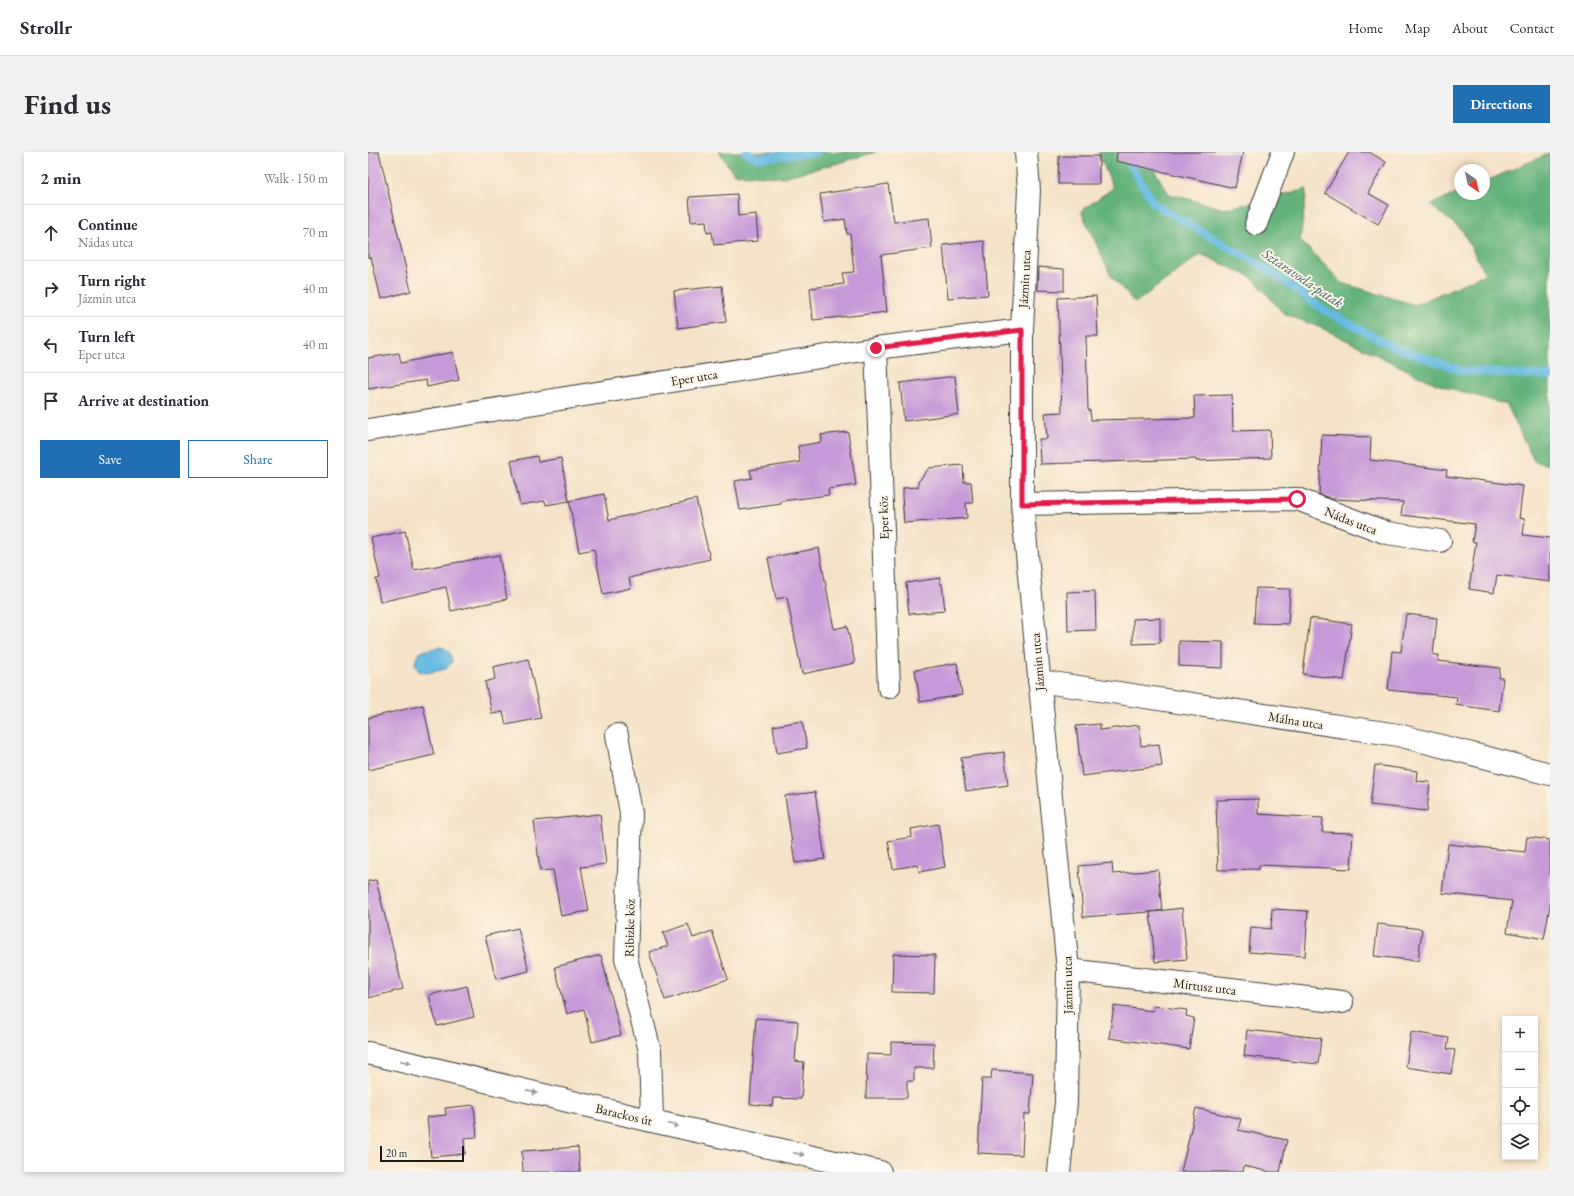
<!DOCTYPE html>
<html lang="en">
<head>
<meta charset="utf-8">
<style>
  body { margin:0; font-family:"EB Garamond",serif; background:#f2f2f3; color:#2b2b33 }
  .controls { position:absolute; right:12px; bottom:12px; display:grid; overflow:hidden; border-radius:0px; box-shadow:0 2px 6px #0003 }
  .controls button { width:36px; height:36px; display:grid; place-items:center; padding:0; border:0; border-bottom:1px solid #e1e1e2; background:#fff; color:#2b2b33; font:20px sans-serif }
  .compass { position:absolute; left:1086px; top:12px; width:36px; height:36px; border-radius:50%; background:#fff; box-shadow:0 2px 6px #0003; rotate:146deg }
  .scale { position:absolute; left:12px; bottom:10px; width:84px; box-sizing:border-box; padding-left:4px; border:2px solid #1c1c1c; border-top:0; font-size:11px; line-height:14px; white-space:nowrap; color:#1c1c1c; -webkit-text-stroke:3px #fcf5e5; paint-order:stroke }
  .stop { position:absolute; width:12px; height:12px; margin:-9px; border:3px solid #e11d48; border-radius:50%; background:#fff }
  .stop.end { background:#e11d48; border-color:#fff; box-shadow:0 1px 4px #0008 }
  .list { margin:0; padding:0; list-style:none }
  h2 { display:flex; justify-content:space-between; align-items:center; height:52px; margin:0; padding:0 16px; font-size:17px }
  h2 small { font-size:13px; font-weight:400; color:#7c7c81 }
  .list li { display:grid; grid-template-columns:26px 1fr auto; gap:12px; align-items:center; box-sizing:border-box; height:56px; padding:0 16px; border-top:1px solid #e1e1e2 }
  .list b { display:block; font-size:15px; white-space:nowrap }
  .list p { margin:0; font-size:13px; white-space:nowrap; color:#7c7c81 }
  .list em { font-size:13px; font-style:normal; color:#7c7c81 }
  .actions { display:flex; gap:8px; padding:12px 16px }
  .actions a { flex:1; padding:9px 0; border:1px solid #1f6fb2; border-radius:0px; text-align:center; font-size:14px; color:#1f6fb2 }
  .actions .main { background:#1f6fb2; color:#fff }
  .icon { flex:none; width:22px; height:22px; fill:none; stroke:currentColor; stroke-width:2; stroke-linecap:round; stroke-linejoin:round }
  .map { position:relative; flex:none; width:1182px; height:1020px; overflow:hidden; border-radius:0px }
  header { display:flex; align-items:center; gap:24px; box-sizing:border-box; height:56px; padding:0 20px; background:#fff; border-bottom:1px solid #e1e1e2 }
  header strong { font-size:19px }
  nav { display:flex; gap:22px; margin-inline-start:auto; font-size:14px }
  .intro { display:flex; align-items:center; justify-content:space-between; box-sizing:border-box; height:96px; padding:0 24px }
  h1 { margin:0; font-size:28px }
  .button { padding:10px 18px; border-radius:0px; background:#1f6fb2; color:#fff; font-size:14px; font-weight:700 }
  main { display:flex; gap:24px; padding:0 24px }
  aside { flex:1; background:#fff; border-radius:0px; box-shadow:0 2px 6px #0003 }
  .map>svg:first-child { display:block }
  .forest { fill:#64b27c; stroke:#40674c }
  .water { fill:#66bbe3; stroke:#416c80 }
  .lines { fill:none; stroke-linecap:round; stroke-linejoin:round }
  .stream { stroke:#66bbe3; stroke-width:8 }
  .building { fill:#c69ad8 }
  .minor-casing { stroke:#3d3a36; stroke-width:24 }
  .minor { stroke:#fff; stroke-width:22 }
  .oneway { fill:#999 }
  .route { stroke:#e11d48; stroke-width:5 }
  .labels { text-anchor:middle; stroke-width:4; stroke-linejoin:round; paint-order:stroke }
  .street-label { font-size:13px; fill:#1c1c1c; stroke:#fcf5e5 }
  .water-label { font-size:14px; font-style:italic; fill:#3a5c6c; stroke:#fcf5e5 }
</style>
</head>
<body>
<header>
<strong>Strollr</strong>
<nav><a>Home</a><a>Map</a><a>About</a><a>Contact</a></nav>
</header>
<div class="intro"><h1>Find us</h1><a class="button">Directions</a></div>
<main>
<aside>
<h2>2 min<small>Walk · 150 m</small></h2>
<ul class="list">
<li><svg class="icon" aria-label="ahead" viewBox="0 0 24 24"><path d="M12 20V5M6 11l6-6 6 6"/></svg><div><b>Continue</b><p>Nádas utca</p></div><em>70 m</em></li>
<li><svg class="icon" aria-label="right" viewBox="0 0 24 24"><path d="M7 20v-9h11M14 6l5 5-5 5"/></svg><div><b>Turn right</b><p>Jázmin utca</p></div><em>40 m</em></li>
<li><svg class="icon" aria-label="left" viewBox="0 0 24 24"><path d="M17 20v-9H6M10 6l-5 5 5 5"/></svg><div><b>Turn left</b><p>Eper utca</p></div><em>40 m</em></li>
<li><svg class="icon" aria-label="arrive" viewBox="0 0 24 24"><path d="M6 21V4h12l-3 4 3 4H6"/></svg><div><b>Arrive at destination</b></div></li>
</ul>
<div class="actions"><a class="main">Save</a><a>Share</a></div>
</aside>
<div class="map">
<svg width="1182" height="1020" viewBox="0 0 1182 1020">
  <rect width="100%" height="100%" fill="#fcf5e5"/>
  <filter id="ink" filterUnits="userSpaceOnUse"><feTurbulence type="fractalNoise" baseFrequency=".025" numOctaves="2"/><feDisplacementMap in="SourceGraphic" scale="8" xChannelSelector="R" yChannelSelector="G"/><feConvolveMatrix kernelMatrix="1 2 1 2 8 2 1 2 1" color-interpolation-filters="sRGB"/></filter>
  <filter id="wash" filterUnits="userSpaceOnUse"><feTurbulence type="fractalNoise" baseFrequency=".012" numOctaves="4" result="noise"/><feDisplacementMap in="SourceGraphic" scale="16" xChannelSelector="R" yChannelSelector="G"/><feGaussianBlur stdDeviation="0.9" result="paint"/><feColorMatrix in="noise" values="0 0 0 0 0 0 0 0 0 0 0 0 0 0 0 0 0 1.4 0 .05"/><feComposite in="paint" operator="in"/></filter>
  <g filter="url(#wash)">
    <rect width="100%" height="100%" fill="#f5e3c9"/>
    <g class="forest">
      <path d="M 351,0 L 508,0 L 471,11 L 415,25 L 366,22 Z"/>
      <path d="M 730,0 L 775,0 L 801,42 L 857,57 L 939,37 L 932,88 L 974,131 L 1047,153 L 1117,122 L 1094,78 L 1062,53 L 1092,40 L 1092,42 L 1116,42 L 1116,30 L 1182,1 L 1182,313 L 1166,309 L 1139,253 L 1068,232 L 958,178 L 915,161 L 885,126 L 833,102 L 767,151 L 743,124 L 713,59 L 745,36 Z"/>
    </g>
    <path class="water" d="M 73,495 C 81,498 83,502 84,510 L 78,517 L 58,521 L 51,519 L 47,512 C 49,497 60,498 73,495 Z"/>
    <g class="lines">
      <g class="stream">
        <path d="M 378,0 L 389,6 L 449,0"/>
        <path d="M 755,0 L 786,52 L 904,120 L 956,158 L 1026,195 L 1095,219 L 1182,224"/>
      </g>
    </g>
    <g id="blocks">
      <g class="building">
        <path d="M 0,0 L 11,0 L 43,139 L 13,147 L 3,105 L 0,106 Z"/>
        <path d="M 749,0 L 875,0 L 867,36 L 748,9 Z"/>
        <path d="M 981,0 L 1001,0 L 1018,10 L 1000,41 L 1021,53 L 1010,72 L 957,41 Z"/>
        <path d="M 691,4 L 731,4 L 731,32 L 690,32 Z"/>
        <path d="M 520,32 L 526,70 L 561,66 L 564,96 L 513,103 L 519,160 L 445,168 L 442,136 L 476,132 L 474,121 L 486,120 L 482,82 L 479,82 L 477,67 L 456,70 L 452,42 Z"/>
        <path d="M 369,42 L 370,64 L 388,62 L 390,89 L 346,93 L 344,80 L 339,81 L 338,69 L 323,70 L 321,45 Z"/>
        <path d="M 616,89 L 620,143 L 580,146 L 575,93 Z"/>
        <path d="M 670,115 L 696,117 L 696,139 L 669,138 Z"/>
        <path d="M 354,134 L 358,170 L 310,176 L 306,139 Z"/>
        <path d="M 728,144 L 730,184 L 718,184 L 720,258 L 722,258 L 723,268 L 827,266 L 826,244 L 864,243 L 865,279 L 902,278 L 903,306 L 828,309 L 828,307 L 672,312 L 671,287 L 679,287 L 677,261 L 694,260 L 690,146 Z"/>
        <path d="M 85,200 L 91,228 L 59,235 L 58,228 L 0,237 L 0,206 L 31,201 L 33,211 Z"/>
        <path d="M 587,224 L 591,262 L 536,269 L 532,231 Z"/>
        <path d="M 480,280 L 488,333 L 460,337 L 461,343 L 413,349 L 413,352 L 372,358 L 367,329 L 384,326 L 382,318 L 432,310 L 430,294 L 454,290 L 453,283 Z"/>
        <path d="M 954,283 L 1003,285 L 1002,308 L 1079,318 L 1078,324 L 1155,334 L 1151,366 L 1157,367 L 1155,383 L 1182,386 L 1182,430 L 1129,423 L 1126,441 L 1101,437 L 1108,390 L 1104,390 L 1107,372 L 1033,363 L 1035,350 L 964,347 L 951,342 Z"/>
        <path d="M 169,304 L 170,310 L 193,306 L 201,349 L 178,353 L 177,349 L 152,353 L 143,309 Z"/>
        <path d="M 595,313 L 596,330 L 603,330 L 605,351 L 598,351 L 599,366 L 536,371 L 534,344 L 535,344 L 535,336 L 550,335 L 550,330 L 561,316 Z"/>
        <path d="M 236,342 L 241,368 L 328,347 L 342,407 L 261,426 L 263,436 L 235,442 L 226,397 L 211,400 L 201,349 Z"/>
        <path d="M 37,379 L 46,418 L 131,403 L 139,447 L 83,459 L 78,435 L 12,450 L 8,427 L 12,426 L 3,386 Z"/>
        <path d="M 451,396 L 466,477 L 479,474 L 487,511 L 434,522 L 419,445 L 408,447 L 400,406 Z"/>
        <path d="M 572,426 L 572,432 L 574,432 L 577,459 L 541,462 L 538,431 Z"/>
        <path d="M 888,436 L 922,437 L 920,472 L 886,471 Z"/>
        <path d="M 727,439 L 728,478 L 700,479 L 699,440 Z"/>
        <path d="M 1038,462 L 1069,466 L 1065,503 L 1071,503 L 1070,509 L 1132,516 L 1131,526 L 1135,526 L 1131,559 L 1088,553 L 1089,545 L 1020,538 L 1024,499 L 1033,500 Z"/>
        <path d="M 792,466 L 792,491 L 765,492 L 765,467 Z"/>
        <path d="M 942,466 L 984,472 L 976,528 L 935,522 Z"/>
        <path d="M 811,489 L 855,490 L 855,516 L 811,514 Z"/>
        <path d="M 160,507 L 173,566 L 138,573 L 135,560 L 124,562 L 117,530 L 127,527 L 125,515 Z"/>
        <path d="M 589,511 L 594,543 L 552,550 L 547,518 Z"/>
        <path d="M 55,553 L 66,603 L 0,618 L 0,566 Z"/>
        <path d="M 434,569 L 439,596 L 409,601 L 405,574 Z"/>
        <path d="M 732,572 L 732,578 L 771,573 L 773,594 L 791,592 L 794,614 L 714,624 L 708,574 Z"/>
        <path d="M 636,600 L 640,633 L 598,639 L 593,606 Z"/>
        <path d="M 1007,613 L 1049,619 L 1048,629 L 1062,630 L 1059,659 L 1002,653 Z"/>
        <path d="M 447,640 L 457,707 L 427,711 L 417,644 Z"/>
        <path d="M 890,647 L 890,662 L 955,666 L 954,680 L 985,681 L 983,717 L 891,713 L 891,717 L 850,718 L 848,648 Z"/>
        <path d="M 232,662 L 238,712 L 213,715 L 221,759 L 193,764 L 185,718 L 172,719 L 166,669 Z"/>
        <path d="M 570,672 L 577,715 L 551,720 L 550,713 L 525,717 L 520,689 L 544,685 L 543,677 Z"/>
        <path d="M 1159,685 L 1182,688 L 1182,753 L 1176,787 L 1139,780 L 1144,749 L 1074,741 L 1080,692 L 1157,700 Z"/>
        <path d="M 744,711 L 745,722 L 790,718 L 794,759 L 715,765 L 711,714 Z"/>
        <path d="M 8,728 L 35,837 L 0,846 L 0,729 Z"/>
        <path d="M 814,756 L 819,807 L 787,810 L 782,760 Z"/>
        <path d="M 904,757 L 940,759 L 937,804 L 881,800 L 883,775 L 903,777 Z"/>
        <path d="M 320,772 L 325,786 L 344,779 L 360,827 L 297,848 L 281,800 L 300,794 L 295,781 Z"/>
        <path d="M 1010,772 L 1054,777 L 1050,809 L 1006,804 Z"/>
        <path d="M 150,776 L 161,819 L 128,827 L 117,784 Z"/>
        <path d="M 525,802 L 567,803 L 566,841 L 524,840 Z"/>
        <path d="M 233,803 L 253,883 L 224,890 L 216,857 L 199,862 L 187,815 Z"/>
        <path d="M 99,834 L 106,865 L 69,874 L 61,843 Z"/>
        <path d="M 746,854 L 785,859 L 786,854 L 819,858 L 818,864 L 826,866 L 821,897 L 741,886 Z"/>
        <path d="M 388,866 L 430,869 L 427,909 L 436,910 L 433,947 L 405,946 L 404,954 L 382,952 Z"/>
        <path d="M 879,878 L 953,886 L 950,912 L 876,904 Z"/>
        <path d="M 1043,880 L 1081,886 L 1079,897 L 1087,898 L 1083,922 L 1038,915 Z"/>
        <path d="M 523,890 L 566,891 L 565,916 L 546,916 L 546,929 L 539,929 L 539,946 L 498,946 L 499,902 L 523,903 Z"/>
        <path d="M 624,918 L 665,921 L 662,962 L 656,962 L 654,1003 L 610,1001 L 614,927 L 623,927 Z"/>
        <path d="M 106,953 L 109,985 L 96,986 L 97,1002 L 63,1005 L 59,965 L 78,963 L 77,956 Z"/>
        <path d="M 828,956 L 873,967 L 870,978 L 919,988 L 912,1020 L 902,1020 L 876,1014 L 875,1020 L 813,1020 Z"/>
        <path d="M 210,995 L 212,1020 L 155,1020 L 154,999 Z"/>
      </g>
    </g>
  </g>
  <g filter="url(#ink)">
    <use href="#blocks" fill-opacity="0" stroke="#3d3a36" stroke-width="1"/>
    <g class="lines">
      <defs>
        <g id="minor">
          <path d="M 658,0 L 661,38 L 654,178 L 654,352 L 700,818 L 698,950 L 691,1020"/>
          <path d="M 888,72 L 915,0"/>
          <path d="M 508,196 L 521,535"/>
          <path d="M 0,278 L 508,196 L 654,178"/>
          <path d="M 654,352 L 929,347 L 1019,381 L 1072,389"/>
          <path d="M 671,529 L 1030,583 L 1182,622"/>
          <path d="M 249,583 L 263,661 L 258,806 L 282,899 L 284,969"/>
          <path d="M 700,818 L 974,850"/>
          <path d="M 0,901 L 284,969 L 512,1020"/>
        </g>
      </defs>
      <use href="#minor" class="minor-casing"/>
      <use href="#minor" class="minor"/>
    </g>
    <defs><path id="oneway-solid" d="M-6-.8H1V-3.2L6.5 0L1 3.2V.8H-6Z"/></defs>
    <g class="oneway">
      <use href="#oneway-solid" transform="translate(38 910) rotate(13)"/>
      <use href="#oneway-solid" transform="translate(164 940) rotate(13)"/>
      <use href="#oneway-solid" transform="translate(305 973) rotate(13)"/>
      <use href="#oneway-solid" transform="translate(431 1002) rotate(13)"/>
    </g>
  </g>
  <g class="lines" filter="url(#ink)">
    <path class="route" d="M 508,196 L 654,178 L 654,352 L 929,347"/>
  </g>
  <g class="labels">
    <g class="street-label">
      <text transform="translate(656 127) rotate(-87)" y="5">Jázmin utca</text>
      <text transform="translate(326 225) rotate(-9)" y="5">Eper utca</text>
      <text transform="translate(515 366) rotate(-92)" y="5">Eper köz</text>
      <text transform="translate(983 368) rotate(21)" y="5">Nádas utca</text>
      <text transform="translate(669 510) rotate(-95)" y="5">Jázmin utca</text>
      <text transform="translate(928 568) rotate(9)" y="5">Málna utca</text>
      <text transform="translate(261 776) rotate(-89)" y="5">Ribizke köz</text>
      <text transform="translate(699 833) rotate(-91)" y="5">Jázmin utca</text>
      <text transform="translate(837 834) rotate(7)" y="5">Mirtusz utca</text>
      <text transform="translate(256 962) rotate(13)" y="5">Barackos út</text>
    </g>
    <g class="water-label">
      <text transform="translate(935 126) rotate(34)" y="5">Sztaravoda-patak</text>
    </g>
  </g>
</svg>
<div class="controls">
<button>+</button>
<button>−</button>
<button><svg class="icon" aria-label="locate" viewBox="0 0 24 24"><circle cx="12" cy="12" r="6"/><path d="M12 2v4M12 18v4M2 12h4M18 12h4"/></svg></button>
<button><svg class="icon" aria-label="layers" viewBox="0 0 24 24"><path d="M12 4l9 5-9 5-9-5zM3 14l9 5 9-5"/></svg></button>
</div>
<svg class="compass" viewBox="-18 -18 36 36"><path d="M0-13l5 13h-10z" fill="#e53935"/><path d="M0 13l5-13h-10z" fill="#7c7c81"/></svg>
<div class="scale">20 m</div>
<div class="stop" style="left:929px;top:347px"></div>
<div class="stop end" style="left:508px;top:196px"></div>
</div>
</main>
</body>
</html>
